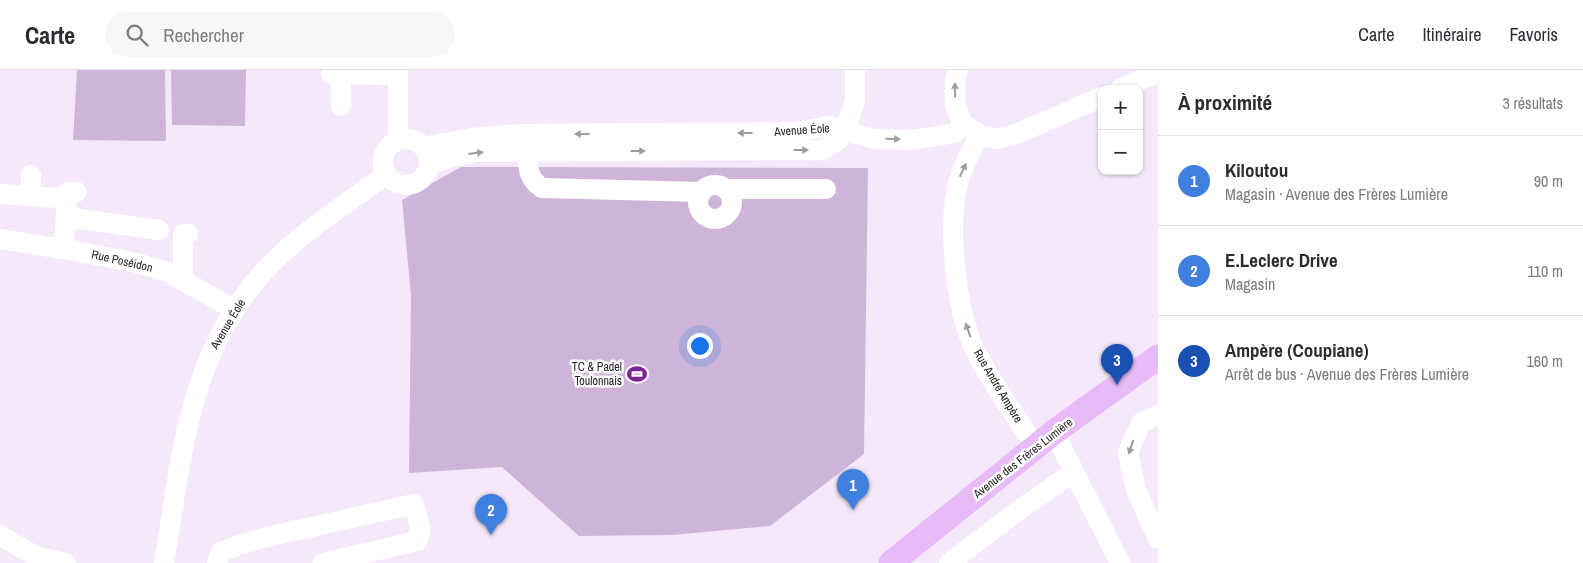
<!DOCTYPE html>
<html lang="fr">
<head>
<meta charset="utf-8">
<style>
  body { margin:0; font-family:"Archivo Narrow",sans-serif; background:#f7f7f7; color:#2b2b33 }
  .controls { position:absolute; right:15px; top:15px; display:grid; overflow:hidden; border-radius:10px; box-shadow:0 1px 4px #0004 }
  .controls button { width:45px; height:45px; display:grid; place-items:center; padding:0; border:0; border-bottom:1px solid #e1e1e2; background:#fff; color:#2b2b33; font:25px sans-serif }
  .you { position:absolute; left:699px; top:275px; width:18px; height:18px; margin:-12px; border:4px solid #fff; border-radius:50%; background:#1a73e8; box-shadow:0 0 0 8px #1a73e833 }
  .badge { display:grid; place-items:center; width:32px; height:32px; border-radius:50%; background:#7b2696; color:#fff; font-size:16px; font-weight:700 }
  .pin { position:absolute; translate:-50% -41px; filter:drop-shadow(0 1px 2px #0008) }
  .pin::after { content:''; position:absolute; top:26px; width:18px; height:15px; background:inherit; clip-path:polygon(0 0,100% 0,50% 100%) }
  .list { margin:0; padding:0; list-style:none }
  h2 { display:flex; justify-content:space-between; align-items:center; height:65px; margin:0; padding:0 20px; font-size:21px }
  h2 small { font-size:16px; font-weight:400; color:#7c7c81 }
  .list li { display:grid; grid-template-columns:32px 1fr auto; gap:15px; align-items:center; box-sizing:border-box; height:90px; padding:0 20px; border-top:1px solid #e1e1e2 }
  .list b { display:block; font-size:19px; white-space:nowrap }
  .list p { margin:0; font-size:16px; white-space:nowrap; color:#7c7c81 }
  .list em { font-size:16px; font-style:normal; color:#7c7c81 }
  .icon { flex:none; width:28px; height:28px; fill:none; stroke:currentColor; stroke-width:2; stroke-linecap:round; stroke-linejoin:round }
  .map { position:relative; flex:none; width:1158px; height:493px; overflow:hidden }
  header { display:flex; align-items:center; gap:30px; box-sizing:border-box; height:70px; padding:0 25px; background:#fff; border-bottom:1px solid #e1e1e2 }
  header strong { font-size:24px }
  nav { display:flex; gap:28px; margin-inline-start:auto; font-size:18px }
  .search { width:350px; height:45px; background:#f7f7f7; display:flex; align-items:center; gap:12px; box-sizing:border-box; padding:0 18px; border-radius:28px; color:#7c7c81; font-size:19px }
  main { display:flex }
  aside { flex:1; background:#fff }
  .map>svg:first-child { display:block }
  .green { fill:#cfb4d9 }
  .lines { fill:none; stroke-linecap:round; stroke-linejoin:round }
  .minor { stroke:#fff; stroke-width:20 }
  .major { stroke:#e8bbf8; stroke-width:25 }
  .oneway { fill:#9e9c9f }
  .labels { text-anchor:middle; stroke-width:5; stroke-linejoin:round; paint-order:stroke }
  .street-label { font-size:12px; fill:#272229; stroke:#fff }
  .poi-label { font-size:12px; fill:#272229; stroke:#fff; text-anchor:end }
</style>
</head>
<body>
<header>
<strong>Carte</strong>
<div class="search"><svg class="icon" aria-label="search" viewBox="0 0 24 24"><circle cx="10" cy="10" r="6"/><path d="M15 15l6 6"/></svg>Rechercher</div>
<nav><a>Carte</a><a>Itinéraire</a><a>Favoris</a></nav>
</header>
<main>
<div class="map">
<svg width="1158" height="493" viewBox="0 0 1158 493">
  <rect width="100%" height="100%" fill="#f6e8fb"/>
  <g class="green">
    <path d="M 77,0 L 165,0 L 166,71 L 73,70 Z"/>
    <path d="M 171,0 L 246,0 L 245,56 L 172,55 Z"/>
    <path d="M 461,97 L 868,98 L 864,384 L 770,456 L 672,465 L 579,466 L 502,397 L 409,403 L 411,225 L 402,130 Z"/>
  </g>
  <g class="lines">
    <g class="minor">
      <path d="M 958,0 L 955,10 L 955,36 L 963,54 L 980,65 L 997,69 L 1016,64 L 1102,27"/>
      <path d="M 331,4 L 398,5"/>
      <path d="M 341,4 L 341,36"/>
      <path d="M 1120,19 L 1152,5"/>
      <path d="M 980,65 C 973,79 963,95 959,110 C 946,155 956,247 979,288 C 996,319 1017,348 1036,377"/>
      <circle cx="406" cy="92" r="23"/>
      <path d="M 398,70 L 398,0"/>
      <path d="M 423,77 L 472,68 L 521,64 L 796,62 L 829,56 L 874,69 L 912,70 L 955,63 L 963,54"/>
      <path d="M 527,82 C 528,98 528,109 542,118 L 702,122"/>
      <path d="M 429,95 L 449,88 L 478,82 L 822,80 L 839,70 L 845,60 L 855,31 L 855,0"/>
      <circle cx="715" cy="132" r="17"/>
      <path d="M 725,119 L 826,119"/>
      <path d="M 0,124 L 57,128"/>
      <path d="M 30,126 L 31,105"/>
      <path d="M 66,147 L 159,160"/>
      <path d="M 0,169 L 63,179 L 133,192 L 168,202 L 235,240"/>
      <path d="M 63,179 L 68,122 L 77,122"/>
      <path d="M 183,211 L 183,164 L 188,164"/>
      <path d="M 1158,345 L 1141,353 L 1128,382 L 1136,420 L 1158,469"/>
      <path d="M 1054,362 L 1120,493"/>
      <path d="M 0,465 L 35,486 L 66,493"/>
      <path d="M 164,493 C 182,385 189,278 270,195 C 305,159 346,135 386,104"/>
      <path d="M 217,493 L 221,482 L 250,471 L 414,434 L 421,461 L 417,471 L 323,493"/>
      <path d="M 949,493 L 1022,438 L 1074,402"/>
    </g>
    <path class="major" d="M 891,493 L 1054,362 L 1158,287"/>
  </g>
  <defs><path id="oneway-solid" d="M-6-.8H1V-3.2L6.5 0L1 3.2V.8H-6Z" transform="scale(1.25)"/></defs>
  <g class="oneway">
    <use href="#oneway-solid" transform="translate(955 20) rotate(-91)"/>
    <use href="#oneway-solid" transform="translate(745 63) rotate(180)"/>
    <use href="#oneway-solid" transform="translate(582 64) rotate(180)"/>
    <use href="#oneway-solid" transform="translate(893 69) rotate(1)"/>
    <use href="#oneway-solid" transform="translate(801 80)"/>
    <use href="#oneway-solid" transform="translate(638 81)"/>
    <use href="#oneway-solid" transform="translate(476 83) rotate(-7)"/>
    <use href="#oneway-solid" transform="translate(963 100) rotate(-65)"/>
    <use href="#oneway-solid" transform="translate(968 260) rotate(-110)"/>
    <use href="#oneway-solid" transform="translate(1131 377) rotate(108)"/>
  </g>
  <defs>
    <symbol id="stadium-bare" viewBox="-9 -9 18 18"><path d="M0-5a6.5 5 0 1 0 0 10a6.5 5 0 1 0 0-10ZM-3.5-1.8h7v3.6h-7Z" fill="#7b2696" stroke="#fff" stroke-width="2.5" paint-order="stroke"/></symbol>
  </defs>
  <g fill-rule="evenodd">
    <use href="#stadium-bare" x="623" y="290" width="28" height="28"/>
  </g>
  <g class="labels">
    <g class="street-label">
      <text transform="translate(802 60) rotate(-4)" y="4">Avenue Éole</text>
      <text transform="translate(122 191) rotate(13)" y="4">Rue Poséidon</text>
      <text transform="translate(228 254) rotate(-59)" y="4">Avenue Éole</text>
      <text transform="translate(998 316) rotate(59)" y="4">Rue André Ampère</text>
      <text transform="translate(1023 388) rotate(-38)" y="4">Avenue des Frères Lumière</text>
    </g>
    <g class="poi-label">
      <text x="622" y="301">TC &amp; Padel<tspan x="622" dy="14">Toulonnais</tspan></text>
    </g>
  </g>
</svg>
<div class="controls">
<button>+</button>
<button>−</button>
</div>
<div class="you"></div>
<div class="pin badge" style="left:853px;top:440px;background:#3f7fe0">1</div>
<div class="pin badge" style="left:491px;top:465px;background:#3f7fe0">2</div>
<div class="pin badge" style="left:1117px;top:315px;background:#1a4fb4">3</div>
</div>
<aside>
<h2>À proximité<small>3 résultats</small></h2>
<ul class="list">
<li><span class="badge" style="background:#3f7fe0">1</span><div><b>Kiloutou</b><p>Magasin · Avenue des Frères Lumière</p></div><em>90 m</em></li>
<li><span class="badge" style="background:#3f7fe0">2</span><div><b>E.Leclerc Drive</b><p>Magasin</p></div><em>110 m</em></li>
<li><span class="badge" style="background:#1a4fb4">3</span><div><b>Ampère (Coupiane)</b><p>Arrêt de bus · Avenue des Frères Lumière</p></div><em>160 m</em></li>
</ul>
</aside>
</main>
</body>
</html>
